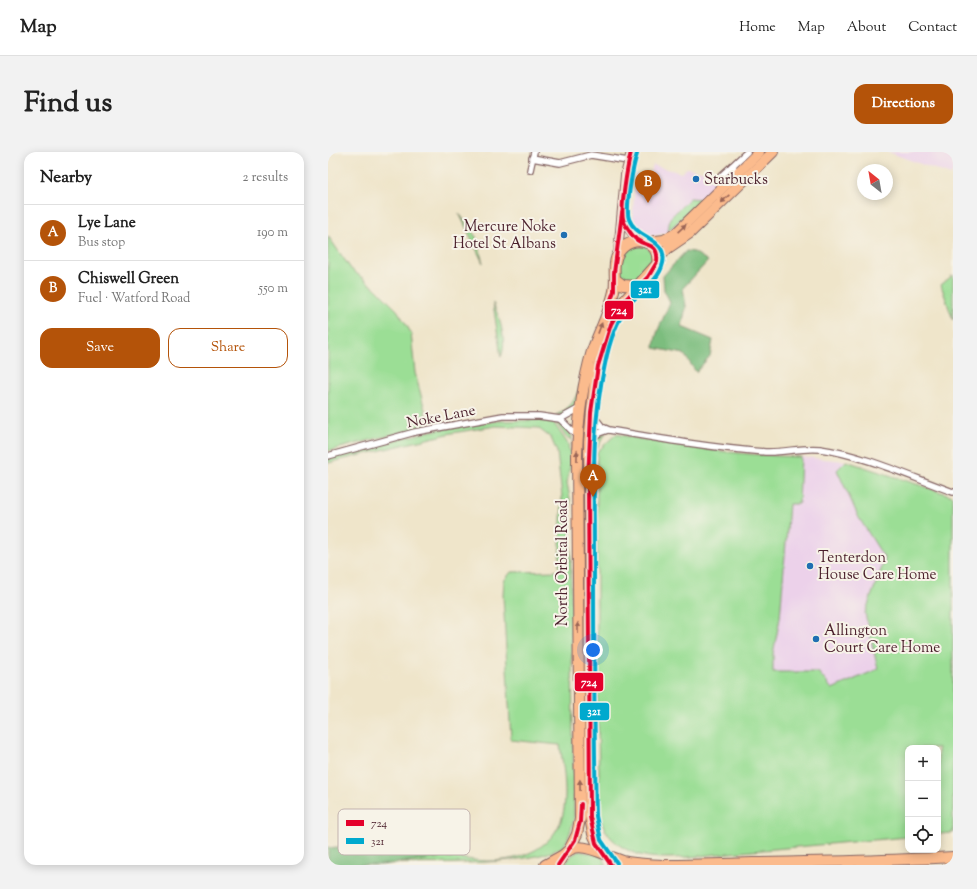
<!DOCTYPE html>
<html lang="en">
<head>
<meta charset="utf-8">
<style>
  body { margin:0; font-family:"Sorts Mill Goudy",serif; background:#f2f2f2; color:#222 }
  .controls { position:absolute; right:12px; bottom:12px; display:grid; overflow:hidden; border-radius:8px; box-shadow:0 2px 10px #0003 }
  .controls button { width:36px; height:36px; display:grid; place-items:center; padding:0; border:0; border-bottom:1px solid #e0e0e0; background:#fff; color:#222; font:20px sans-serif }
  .compass { position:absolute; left:529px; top:12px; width:36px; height:36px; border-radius:50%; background:#fff; box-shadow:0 2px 10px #0003; rotate:329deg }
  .you { position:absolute; left:265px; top:498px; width:14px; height:14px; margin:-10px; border:3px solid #fff; border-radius:50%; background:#1a73e8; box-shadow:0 0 0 6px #1a73e833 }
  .badge { display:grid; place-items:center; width:26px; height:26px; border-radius:50%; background:#b45309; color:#fff; font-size:13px; font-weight:700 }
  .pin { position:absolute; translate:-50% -33px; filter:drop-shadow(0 1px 2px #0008) }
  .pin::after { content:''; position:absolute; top:21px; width:14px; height:12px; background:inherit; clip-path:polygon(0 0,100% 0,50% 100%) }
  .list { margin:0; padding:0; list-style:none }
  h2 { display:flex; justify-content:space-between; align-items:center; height:52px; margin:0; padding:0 16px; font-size:17px }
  h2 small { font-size:13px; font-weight:400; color:#767676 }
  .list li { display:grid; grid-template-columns:26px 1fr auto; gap:12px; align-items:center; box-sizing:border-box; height:56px; padding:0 16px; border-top:1px solid #e0e0e0 }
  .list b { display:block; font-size:15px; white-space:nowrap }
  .list p { margin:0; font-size:13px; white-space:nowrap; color:#767676 }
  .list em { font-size:13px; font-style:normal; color:#767676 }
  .actions { display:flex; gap:8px; padding:12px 16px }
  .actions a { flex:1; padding:9px 0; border:1px solid #b45309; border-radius:12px; text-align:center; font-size:14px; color:#b45309 }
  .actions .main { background:#b45309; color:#fff }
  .icon { flex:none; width:22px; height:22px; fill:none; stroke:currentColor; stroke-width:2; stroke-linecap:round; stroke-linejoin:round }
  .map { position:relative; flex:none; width:625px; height:713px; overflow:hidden; border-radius:12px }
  header { display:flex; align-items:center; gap:24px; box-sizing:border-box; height:56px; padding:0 20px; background:#fff; border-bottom:1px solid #e0e0e0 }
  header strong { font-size:19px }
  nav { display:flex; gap:22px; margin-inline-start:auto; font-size:14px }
  .intro { display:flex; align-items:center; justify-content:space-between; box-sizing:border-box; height:96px; padding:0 24px }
  h1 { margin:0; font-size:28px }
  .button { padding:10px 18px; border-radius:12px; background:#b45309; color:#fff; font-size:14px; font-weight:700 }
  main { display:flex; gap:24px; padding:0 24px }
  aside { flex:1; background:#fff; border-radius:12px; box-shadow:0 2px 10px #0003 }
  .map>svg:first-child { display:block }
  .built { fill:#ecd1ea }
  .green { fill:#9bde95; stroke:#727e60 }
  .forest { fill:#7cbd7e; stroke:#636e54 }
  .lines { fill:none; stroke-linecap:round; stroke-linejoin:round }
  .street-casing { stroke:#846463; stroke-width:8 }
  .secondary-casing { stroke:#846463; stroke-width:10 }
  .highway-casing { stroke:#846463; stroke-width:12 }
  .street { stroke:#fff; stroke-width:5.5 }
  .secondary { stroke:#fde4d1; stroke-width:8 }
  .highway { stroke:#fbbb8d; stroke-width:10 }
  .bus-1-casing { stroke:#f7f3e8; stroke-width:7 }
  .bus-2-casing { stroke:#f7f3e8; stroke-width:7 }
  .bus-1 { stroke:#e4002b; stroke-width:4 }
  .bus-2 { stroke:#00a9ce; stroke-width:4 }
  .oneway { fill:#9a6557 }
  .poi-dot { fill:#1f6fb2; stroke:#f7f3e8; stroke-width:1.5 }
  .labels { text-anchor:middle; stroke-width:4; stroke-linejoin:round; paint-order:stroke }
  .poi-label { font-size:15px; fill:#4a1f2b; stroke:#f7f3e8; text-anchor:start }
  .street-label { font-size:15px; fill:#4a1f2b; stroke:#f7f3e8 }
  .key { fill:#f7f3e8; stroke:#c3b3af; stroke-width:1 }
  .key-label { font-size:11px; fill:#4a1f2b }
  .line-badge { stroke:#f7f3e8; stroke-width:1.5 }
  .badge-label { font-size:11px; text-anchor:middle; font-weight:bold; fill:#fff }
</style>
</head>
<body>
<header>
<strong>Map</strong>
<nav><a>Home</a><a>Map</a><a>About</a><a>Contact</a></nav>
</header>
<div class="intro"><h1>Find us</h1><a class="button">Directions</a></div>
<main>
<aside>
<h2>Nearby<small>2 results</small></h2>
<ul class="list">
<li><span class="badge">A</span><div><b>Lye Lane</b><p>Bus stop</p></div><em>190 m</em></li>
<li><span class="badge">B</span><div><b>Chiswell Green</b><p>Fuel · Watford Road</p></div><em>550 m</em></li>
</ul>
<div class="actions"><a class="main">Save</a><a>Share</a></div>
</aside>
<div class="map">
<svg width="625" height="713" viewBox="0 0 625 713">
  <rect width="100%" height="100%" fill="#f7f3e8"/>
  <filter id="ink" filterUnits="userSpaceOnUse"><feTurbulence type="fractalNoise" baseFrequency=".025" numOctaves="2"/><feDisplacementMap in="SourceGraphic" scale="8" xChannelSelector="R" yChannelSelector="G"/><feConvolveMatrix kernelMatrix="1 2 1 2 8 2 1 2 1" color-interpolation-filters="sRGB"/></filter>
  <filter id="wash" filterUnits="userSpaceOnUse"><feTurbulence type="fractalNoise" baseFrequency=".012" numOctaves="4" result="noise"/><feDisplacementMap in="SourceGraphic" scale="16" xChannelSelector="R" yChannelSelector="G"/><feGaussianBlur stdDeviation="0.9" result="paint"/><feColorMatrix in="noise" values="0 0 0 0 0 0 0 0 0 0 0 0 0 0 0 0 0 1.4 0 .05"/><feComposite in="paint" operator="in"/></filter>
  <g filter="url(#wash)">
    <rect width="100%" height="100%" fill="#efe5ca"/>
    <g class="built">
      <path d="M 560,0 L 625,0 L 625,19 L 623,23 Z"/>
      <path d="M 325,13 L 353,21 L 359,16 L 391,23 L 381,40 L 373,51 L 343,79 L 326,84 L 304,77 L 307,23 L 321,25 Z"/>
      <path d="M 473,305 L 518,309 L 509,318 L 531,366 L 557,407 L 537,461 L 551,517 L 504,537 L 445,520 L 445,502 L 450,477 L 461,351 L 471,352 Z"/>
    </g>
    <g class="green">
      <path d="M 362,46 L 374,47 L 340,79 L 342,66 Z"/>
      <path d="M 131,61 L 148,85 L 155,111 Z"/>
      <path d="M 0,84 L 23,117 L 47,136 L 69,158 L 78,172 L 83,181 L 87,221 L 97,258 L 98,274 L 0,299 Z"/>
      <path d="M 305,94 L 317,94 L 323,100 L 325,110 C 314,122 309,135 291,126 C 291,112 293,102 305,94 Z"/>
      <path d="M 625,123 L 625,168 L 613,133 Z"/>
      <path d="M 165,151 C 171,165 180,189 173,205 Z"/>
      <path d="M 252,232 C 249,248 249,265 228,263 C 242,257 248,248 252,232 Z"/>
      <path d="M 213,268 L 225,270 L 240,292 L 243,309 L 239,331 L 242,346 L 246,668 C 243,676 241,687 235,694 C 211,713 108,712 71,711 C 86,709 102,706 117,705 C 131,705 145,709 160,709 C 194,709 230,695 236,657 C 239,636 235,613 232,593 L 183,588 L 175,443 L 176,429 L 183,420 L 231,419 L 234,345 L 229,300 L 223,286 L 210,276 L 168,274 L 124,281 L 0,311 L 0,306 L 102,279 L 170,269 Z"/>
      <path d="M 227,269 C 245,274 245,285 244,301 L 244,288 L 238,285 Z"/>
      <path d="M 278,281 L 269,296 L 264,296 L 267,287 Z"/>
      <path d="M 288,282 C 349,295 410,303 473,305 L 471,352 L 461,352 L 452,466 L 445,502 L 445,520 L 490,520 L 504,537 L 550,517 L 537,461 L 557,407 L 531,366 L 509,318 L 518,309 L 625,344 L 625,681 L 610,682 L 610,596 L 580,596 L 580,685 C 520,690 460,696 401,701 C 377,703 334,710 312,703 C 293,697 278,686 272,666 L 269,524 L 269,300 Z"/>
      <path d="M 251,699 L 272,703 L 279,713 L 236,713 L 244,703 Z"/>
    </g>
    <g class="forest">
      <path d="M 358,99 L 366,100 L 380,109 L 355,136 L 358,154 L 354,175 L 385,188 L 382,204 L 368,220 L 356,202 L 326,196 C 327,180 336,166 342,150 L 336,138 L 335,124 Z"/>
      <path d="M 9,695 L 88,697 L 117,705 L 53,713 L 0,713 L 0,696 Z"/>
    </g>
  </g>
  <g filter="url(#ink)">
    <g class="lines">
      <defs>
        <g id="street">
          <path d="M 204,6 L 232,11 L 263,3 L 300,9"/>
          <path d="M 202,18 L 206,0"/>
          <path d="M 393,24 L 404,14"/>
          <path d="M 404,24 L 406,16 L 404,14 L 419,0"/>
          <path d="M 265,263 L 274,275 L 281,278 C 333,287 385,296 437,300 C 456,301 473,295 492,297 C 536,303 583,325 625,340"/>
          <path d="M 232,267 L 252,256"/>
          <path d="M 262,288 L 271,281 L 280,278"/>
          <path d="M 0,304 L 87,280 L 175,264 L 211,264 L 232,267 L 249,284"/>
        </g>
        <g id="secondary">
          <path d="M 295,69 L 309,88"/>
          <path d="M 290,101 L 297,23 L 303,0"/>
        </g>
        <g id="highway">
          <path d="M 319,90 L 336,88 L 347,82 L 431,0"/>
          <path d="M 330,107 L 340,96 L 362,81 L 445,0"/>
          <path d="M 287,127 L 295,133 L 309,134"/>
          <path d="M 241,698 L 249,682 L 252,667 L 249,304 C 250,268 254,233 264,199 C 271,179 282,159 286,139 C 289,126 283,112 291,100 C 303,82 333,87 329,112 L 295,150 L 279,181 L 267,227 L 261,289 L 262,665 L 265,682 L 273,699"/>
          <path d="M 217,713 L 235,703"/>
          <path d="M 230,713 C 243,679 273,703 295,709 C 307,712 321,712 334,713 C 364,713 395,712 425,711 C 492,710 558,709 625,705"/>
        </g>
      </defs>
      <use href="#street" class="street-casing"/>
      <use href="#secondary" class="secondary-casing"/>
      <use href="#highway" class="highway-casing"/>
      <use href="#street" class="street"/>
      <use href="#secondary" class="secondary"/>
      <use href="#highway" class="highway"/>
      <defs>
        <g id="bus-1">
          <path d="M 277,164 L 286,139 L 286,121 L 294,61"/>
          <path d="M 230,713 L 247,688 L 252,670 L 253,652"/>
          <path d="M 283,713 L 268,691 L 262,665 L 260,329 L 263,260 L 270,214 L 283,172 L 296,149 L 320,125 L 329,110 C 331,91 319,95 309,88 C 305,85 298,75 296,70 C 291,60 300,12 303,0"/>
        </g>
        <path id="bus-2" d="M 289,711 L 273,688 L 268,664 C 266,577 266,489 266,401 C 266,338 263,274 277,212 C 281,192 287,171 300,154 C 310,140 331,130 335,111 C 340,86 308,87 301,67 C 297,56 305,14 309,2"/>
      </defs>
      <use href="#bus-1" class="bus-1-casing"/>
      <use href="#bus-2" class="bus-2-casing"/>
      <use href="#bus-1" class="bus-1"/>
      <use href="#bus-2" class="bus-2"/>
    </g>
    <defs><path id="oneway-solid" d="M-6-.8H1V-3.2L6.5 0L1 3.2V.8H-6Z"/></defs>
    <g class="oneway">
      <use href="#oneway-solid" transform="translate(397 47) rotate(136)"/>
      <use href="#oneway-solid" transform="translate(354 76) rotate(-43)"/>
      <use href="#oneway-solid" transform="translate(272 176) rotate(-70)"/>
      <use href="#oneway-solid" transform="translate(249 304) rotate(-89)"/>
      <use href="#oneway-solid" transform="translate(250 476) rotate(-90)"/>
      <use href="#oneway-solid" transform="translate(252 633) rotate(-91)"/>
    </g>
  </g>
  <g class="poi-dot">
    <circle cx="368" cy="27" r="4"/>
    <circle cx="236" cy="83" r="4"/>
    <circle cx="482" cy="414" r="4"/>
    <circle cx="488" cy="487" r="4"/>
  </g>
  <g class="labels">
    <g class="poi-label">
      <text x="376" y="32">Starbucks</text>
      <text x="228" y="79" text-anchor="end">Mercure Noke<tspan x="228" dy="17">Hotel St Albans</tspan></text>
      <text x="490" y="410">Tenterdon<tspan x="490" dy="17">House Care Home</tspan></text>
      <text x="496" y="483">Allington<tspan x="496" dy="17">Court Care Home</tspan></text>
    </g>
    <g class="street-label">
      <text transform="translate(113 264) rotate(-11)" y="5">Noke Lane</text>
      <text transform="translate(234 411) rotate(-90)" y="5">North Orbital Road</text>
    </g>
  </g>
  <rect x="10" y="657" width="132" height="46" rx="6" class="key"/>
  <rect x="18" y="668" width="18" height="6" fill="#e4002b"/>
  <rect x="18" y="686" width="18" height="6" fill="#00a9ce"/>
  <g class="key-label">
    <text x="43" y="675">724</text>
    <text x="43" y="693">321</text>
  </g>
  <g class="line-badge">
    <rect x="302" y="128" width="30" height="19" rx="4" fill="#00a9ce"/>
    <rect x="276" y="148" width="30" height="20" rx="4" fill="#e4002b"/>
    <rect x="246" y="520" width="30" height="20" rx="4" fill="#e4002b"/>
    <rect x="251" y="550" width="31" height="19" rx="4" fill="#00a9ce"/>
  </g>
  <g class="badge-label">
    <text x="317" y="141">321</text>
    <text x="291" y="162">724</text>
    <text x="261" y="534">724</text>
    <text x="266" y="563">321</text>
  </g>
</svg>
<div class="controls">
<button>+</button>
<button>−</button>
<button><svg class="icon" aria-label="locate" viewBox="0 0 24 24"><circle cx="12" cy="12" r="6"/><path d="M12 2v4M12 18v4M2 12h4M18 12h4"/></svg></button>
</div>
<svg class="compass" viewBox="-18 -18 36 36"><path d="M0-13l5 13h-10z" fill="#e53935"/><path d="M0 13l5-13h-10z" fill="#767676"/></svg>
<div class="you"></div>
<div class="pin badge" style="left:265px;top:345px">A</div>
<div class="pin badge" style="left:320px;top:51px">B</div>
</div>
</main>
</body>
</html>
